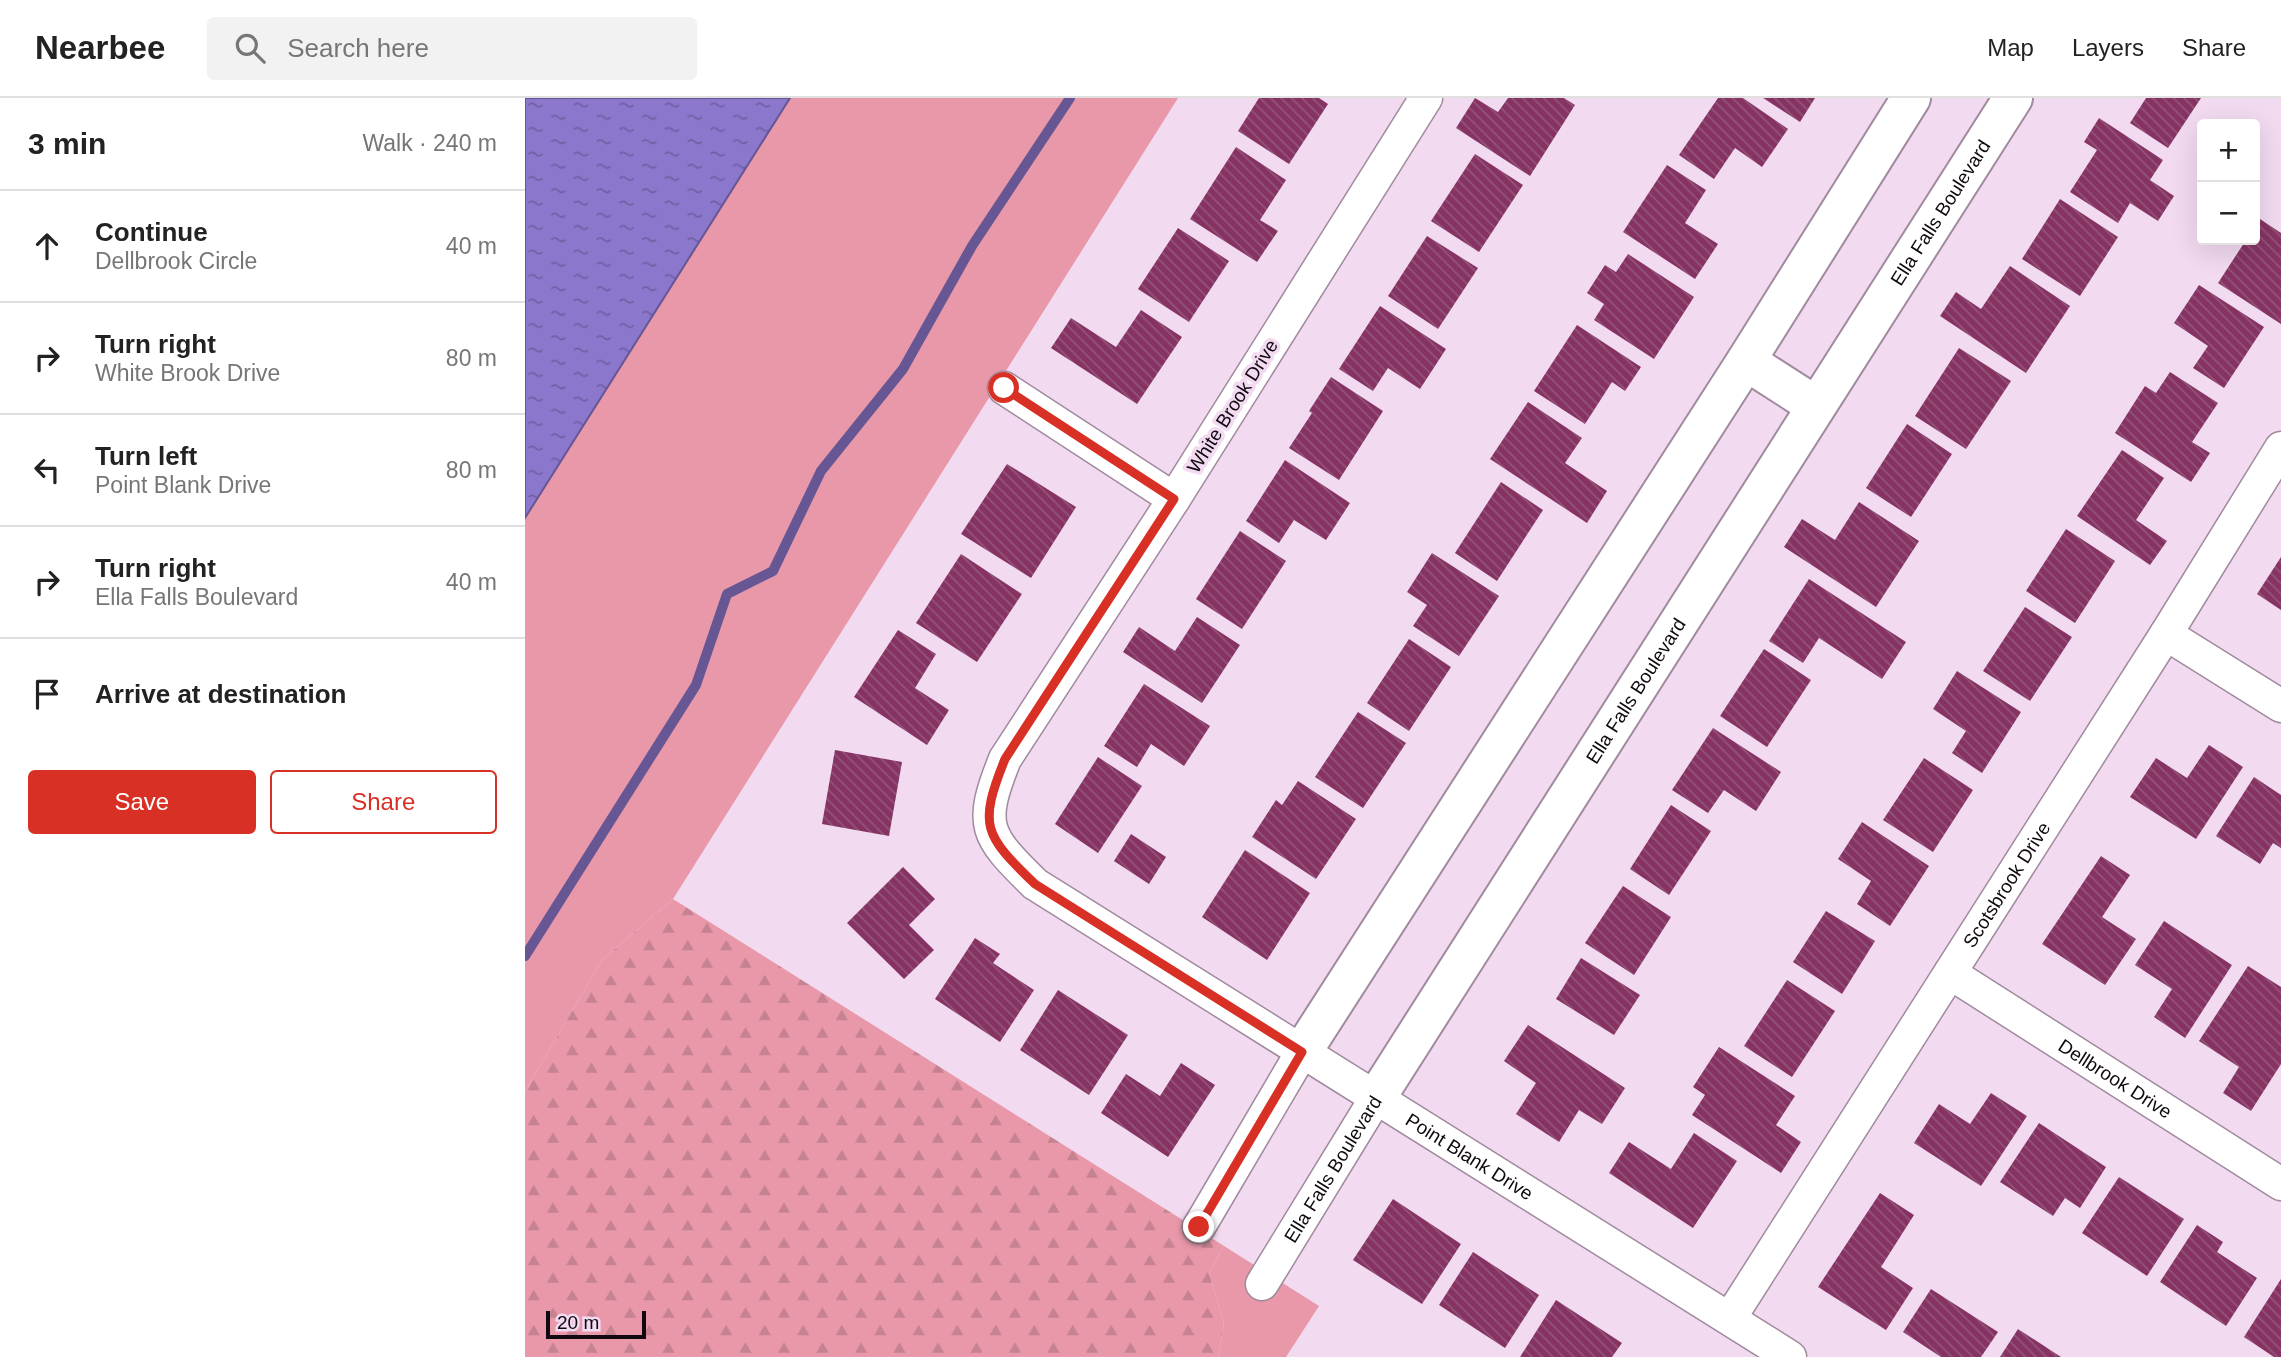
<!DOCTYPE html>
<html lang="en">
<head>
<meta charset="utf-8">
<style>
  body { margin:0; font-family:Arial,sans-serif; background:#f2f2f2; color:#222 }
  .controls { position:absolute; right:21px; top:21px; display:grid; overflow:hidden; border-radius:7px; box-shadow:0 7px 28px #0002 }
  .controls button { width:63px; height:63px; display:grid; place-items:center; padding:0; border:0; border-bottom:2px solid #e0e0e0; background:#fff; color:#222; font:35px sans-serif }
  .scale { position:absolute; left:21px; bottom:18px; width:100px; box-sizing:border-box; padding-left:7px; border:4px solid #10090f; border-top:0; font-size:19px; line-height:24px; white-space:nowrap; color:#10090f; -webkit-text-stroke:5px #f2daf0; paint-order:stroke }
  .stop { position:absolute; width:21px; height:21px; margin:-16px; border:5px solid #d93025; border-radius:50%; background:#fff }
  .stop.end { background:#d93025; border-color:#fff; box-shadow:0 2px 7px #0008 }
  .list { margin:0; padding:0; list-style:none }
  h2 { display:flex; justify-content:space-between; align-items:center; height:91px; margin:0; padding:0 28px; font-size:30px }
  h2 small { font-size:23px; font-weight:400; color:#767676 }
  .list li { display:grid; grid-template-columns:46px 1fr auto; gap:21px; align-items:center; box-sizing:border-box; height:112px; padding:0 28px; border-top:2px solid #e0e0e0 }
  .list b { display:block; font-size:26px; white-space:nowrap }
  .list p { margin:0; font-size:23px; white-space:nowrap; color:#767676 }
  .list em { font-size:23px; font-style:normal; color:#767676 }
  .actions { display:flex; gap:14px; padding:21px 28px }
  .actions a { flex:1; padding:16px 0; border:2px solid #d93025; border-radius:7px; text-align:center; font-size:24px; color:#d93025 }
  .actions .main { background:#d93025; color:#fff }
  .icon { flex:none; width:38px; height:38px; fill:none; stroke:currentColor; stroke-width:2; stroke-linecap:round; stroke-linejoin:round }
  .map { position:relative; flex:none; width:1756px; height:1259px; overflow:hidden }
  header { display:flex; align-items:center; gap:42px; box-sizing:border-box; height:98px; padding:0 35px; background:#fff; border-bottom:2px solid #e0e0e0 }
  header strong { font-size:33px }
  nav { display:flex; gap:38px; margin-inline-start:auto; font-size:24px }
  .search { width:490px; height:63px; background:#f2f2f2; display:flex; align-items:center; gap:18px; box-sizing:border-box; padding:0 24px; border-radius:7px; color:#767676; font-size:26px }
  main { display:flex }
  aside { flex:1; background:#fff }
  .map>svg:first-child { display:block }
  .green { fill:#e898a9 }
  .forest { fill:url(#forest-firs) }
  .water { fill:url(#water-ripples); stroke:#665693; stroke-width:2 }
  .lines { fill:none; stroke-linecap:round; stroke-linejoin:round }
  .stream { stroke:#665693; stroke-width:10 }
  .building { fill:url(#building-back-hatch) }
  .minor-casing { stroke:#a08a9d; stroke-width:35 }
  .tertiary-casing { stroke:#a08a9d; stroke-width:42 }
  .minor { stroke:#fff; stroke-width:32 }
  .tertiary { stroke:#fff; stroke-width:38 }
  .route { stroke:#d93025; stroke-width:9 }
  .labels { text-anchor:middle; stroke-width:7; stroke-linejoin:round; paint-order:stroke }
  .street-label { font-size:19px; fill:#10090f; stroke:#f2daf0 }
</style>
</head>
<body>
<header>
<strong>Nearbee</strong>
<div class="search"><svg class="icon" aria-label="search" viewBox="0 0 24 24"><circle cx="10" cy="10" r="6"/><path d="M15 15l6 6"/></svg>Search here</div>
<nav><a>Map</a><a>Layers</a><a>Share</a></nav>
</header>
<main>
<aside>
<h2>3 min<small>Walk · 240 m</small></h2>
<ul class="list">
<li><svg class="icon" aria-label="ahead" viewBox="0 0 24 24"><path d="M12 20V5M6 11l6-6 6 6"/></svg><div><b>Continue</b><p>Dellbrook Circle</p></div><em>40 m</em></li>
<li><svg class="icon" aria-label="right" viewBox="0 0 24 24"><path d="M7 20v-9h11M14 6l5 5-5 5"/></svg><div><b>Turn right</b><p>White Brook Drive</p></div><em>80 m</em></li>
<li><svg class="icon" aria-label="left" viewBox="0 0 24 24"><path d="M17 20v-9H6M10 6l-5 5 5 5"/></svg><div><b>Turn left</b><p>Point Blank Drive</p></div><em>80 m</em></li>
<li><svg class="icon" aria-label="right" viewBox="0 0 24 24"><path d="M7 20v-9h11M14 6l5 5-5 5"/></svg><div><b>Turn right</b><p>Ella Falls Boulevard</p></div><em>40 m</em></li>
<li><svg class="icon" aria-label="arrive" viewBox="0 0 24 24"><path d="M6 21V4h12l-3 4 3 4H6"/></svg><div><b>Arrive at destination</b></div></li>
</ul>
<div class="actions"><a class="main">Save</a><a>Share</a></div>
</aside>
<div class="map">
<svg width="1756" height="1259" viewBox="0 0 1756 1259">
  <defs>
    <pattern id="forest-firs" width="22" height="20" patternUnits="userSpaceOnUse" patternTransform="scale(1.75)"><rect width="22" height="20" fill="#e898a9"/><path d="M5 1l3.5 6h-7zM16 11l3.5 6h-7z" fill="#c68290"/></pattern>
    <pattern id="water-ripples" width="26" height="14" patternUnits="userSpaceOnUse" patternTransform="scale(1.75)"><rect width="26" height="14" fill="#8b77cc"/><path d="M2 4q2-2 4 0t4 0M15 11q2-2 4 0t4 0" fill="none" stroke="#7060a4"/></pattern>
    <pattern id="building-back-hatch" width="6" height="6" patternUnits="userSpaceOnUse" patternTransform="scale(1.75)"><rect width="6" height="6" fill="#863363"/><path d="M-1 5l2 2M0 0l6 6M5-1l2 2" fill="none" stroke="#925478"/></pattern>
  </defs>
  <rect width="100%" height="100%" fill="#f2daf0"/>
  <g class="green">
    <path d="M 0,0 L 653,0 L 148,801 L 77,862 L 0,993 Z"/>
    <path d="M 699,1148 L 794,1208 L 761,1259 L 693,1259 L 699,1226 L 684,1175 Z"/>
  </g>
  <path class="forest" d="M 148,801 L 699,1148 L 684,1175 L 699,1226 L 693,1259 L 0,1259 L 0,993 L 77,862 Z"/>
  <path class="water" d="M 0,0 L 265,0 L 0,420 Z"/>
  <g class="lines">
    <path class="stream" d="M 0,858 L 171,587 L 202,496 L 248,473 L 296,373 L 378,271 L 447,148 L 545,0"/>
  </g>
  <g class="building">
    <path d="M 734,0 L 794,0 L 803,6 L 764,66 L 713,33 Z"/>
    <path d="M 950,0 L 973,14 L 983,0 L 1039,0 L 1050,7 L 1005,78 L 931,30 Z"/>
    <path d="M 1193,0 L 1218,0 L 1263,31 L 1237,69 L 1210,50 L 1189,81 L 1154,57 Z"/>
    <path d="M 1238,0 L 1290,0 L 1275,24 Z"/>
    <path d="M 1621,0 L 1676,0 L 1643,50 L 1605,25 Z"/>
    <path d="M 1574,20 L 1638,62 L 1625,82 L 1649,98 L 1633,123 L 1605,105 L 1593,125 L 1545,94 L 1572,52 L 1559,44 Z"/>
    <path d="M 711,49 L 761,82 L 735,122 L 753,133 L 732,164 L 665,121 Z"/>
    <path d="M 950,56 L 998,87 L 954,154 L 906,123 Z"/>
    <path d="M 1142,67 L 1181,92 L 1160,125 L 1193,146 L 1170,181 L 1098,134 Z"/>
    <path d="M 1535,101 L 1593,139 L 1555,198 L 1497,161 Z"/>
    <path d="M 1735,121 L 1756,135 L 1756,226 L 1693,185 L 1721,142 L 1730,142 L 1730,129 Z"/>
    <path d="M 653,130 L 704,163 L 664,224 L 613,191 Z"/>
    <path d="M 902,138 L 953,170 L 913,231 L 863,198 Z"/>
    <path d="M 1103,156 L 1169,199 L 1129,261 L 1069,222 L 1079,206 L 1062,195 L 1080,167 L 1091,174 Z"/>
    <path d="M 1485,168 L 1545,208 L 1501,275 L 1415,218 L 1431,194 L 1456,211 Z"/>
    <path d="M 1674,187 L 1739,229 L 1699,290 L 1668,270 L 1683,248 L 1649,225 Z"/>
    <path d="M 855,208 L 921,251 L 895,291 L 863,270 L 848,293 L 814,271 Z"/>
    <path d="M 616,212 L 657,239 L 612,306 L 526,250 L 546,220 L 591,249 Z"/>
    <path d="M 1052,227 L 1116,269 L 1100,293 L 1087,284 L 1060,326 L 1009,293 Z"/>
    <path d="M 1434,250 L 1486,283 L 1441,351 L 1390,318 Z"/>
    <path d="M 1645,274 L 1693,305 L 1667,344 L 1685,355 L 1666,384 L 1590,335 L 1620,288 L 1631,295 Z"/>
    <path d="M 806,279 L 858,313 L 814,382 L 764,350 L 787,315 L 784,313 Z"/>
    <path d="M 1003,304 L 1057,340 L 1040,365 L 1082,393 L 1062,425 L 965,361 Z"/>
    <path d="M 1382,326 L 1427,356 L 1386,419 L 1341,390 Z"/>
    <path d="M 1597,352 L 1639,380 L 1611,422 L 1642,443 L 1625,467 L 1552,418 Z"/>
    <path d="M 760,362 L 825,405 L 801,442 L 769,422 L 754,445 L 721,423 Z"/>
    <path d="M 482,366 L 551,409 L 506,480 L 436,436 Z"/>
    <path d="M 976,384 L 1018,412 L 972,483 L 930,455 Z"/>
    <path d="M 1334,404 L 1394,443 L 1351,509 L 1259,449 L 1277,421 L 1310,442 Z"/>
    <path d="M 1541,431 L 1590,463 L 1550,525 L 1501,493 Z"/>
    <path d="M 715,433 L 761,463 L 717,531 L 671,501 Z"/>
    <path d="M 907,455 L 974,498 L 934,558 L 888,528 L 902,507 L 882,494 Z"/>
    <path d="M 436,456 L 497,496 L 452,564 L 391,525 Z"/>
    <path d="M 1756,459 L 1756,512 L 1732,496 Z"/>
    <path d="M 1284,481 L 1381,544 L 1357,581 L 1294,540 L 1278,565 L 1244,543 Z"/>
    <path d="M 1500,509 L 1547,539 L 1505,603 L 1458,573 Z"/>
    <path d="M 672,519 L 715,547 L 677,605 L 598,554 L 614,529 L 650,553 Z"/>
    <path d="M 373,532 L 411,556 L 390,590 L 424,612 L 402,647 L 329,599 Z"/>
    <path d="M 884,541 L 926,569 L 884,633 L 842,605 Z"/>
    <path d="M 1239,551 L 1286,582 L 1242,649 L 1195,618 Z"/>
    <path d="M 1432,573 L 1496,614 L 1457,675 L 1427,655 L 1441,633 L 1408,611 Z"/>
    <path d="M 619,586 L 685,628 L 659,668 L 626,646 L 612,669 L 579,648 Z"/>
    <path d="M 833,614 L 881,645 L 838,710 L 790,679 Z"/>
    <path d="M 1188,630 L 1256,674 L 1231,713 L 1199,692 L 1183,715 L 1147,692 Z"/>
    <path d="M 1684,647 L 1718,669 L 1671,741 L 1605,699 L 1631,660 L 1662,680 Z"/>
    <path d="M 310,652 L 377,664 L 364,738 L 297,726 Z"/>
    <path d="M 573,659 L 617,688 L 573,755 L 530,726 Z"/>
    <path d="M 1399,660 L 1448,692 L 1408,754 L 1358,722 Z"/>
    <path d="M 1729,679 L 1756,697 L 1756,750 L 1748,745 L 1735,766 L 1691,738 Z"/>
    <path d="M 773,683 L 831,721 L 791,781 L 727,739 L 751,702 L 757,707 Z"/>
    <path d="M 1146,707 L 1186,733 L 1144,797 L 1105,771 Z"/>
    <path d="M 1337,724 L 1404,768 L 1365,828 L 1332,806 L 1346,783 L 1313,761 Z"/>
    <path d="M 606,736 L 641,759 L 624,786 L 589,763 Z"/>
    <path d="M 720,752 L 785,795 L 742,862 L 677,819 Z"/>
    <path d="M 1576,758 L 1605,777 L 1577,819 L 1611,841 L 1580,887 L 1517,846 Z"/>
    <path d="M 378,769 L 410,801 L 384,827 L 409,852 L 379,881 L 322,825 Z"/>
    <path d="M 1098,788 L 1146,819 L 1109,877 L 1060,845 Z"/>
    <path d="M 1301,813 L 1350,843 L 1317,896 L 1268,864 Z"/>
    <path d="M 1639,823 L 1707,867 L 1660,940 L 1629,919 L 1647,891 L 1610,867 Z"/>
    <path d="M 450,840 L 475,856 L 468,865 L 509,892 L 475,944 L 410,901 Z"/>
    <path d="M 1056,860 L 1115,897 L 1089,937 L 1031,901 Z"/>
    <path d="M 1723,868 L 1756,889 L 1756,966 L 1726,1013 L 1698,995 L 1714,969 L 1674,943 Z"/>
    <path d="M 1262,882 L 1310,913 L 1267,979 L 1219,948 Z"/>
    <path d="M 533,892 L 603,937 L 564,997 L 495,952 Z"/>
    <path d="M 1003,927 L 1100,990 L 1077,1026 L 1054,1012 L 1034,1044 L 991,1016 L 1011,985 L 979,963 Z"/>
    <path d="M 1194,949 L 1270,998 L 1251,1027 L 1276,1044 L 1256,1075 L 1167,1017 L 1180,997 L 1168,989 Z"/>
    <path d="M 656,965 L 690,987 L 643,1059 L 576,1015 L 601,976 L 635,998 Z"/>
    <path d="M 1466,995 L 1502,1018 L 1456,1088 L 1389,1045 L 1414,1006 L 1445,1026 Z"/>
    <path d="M 1514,1025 L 1581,1069 L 1555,1110 L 1540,1100 L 1528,1118 L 1475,1084 Z"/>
    <path d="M 1169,1035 L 1212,1063 L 1168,1130 L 1084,1075 L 1104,1044 L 1146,1071 Z"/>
    <path d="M 1594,1079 L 1659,1121 L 1622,1178 L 1557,1135 Z"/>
    <path d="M 1355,1095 L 1389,1117 L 1356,1169 L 1388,1190 L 1361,1232 L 1293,1189 Z"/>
    <path d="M 868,1101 L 936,1146 L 897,1206 L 828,1162 Z"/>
    <path d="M 1672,1127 L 1698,1144 L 1692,1154 L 1732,1180 L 1701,1228 L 1635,1184 Z"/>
    <path d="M 948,1154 L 1014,1197 L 980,1250 L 914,1207 Z"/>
    <path d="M 1756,1181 L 1756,1259 L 1749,1259 L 1719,1239 Z"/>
    <path d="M 1406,1191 L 1473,1234 L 1456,1259 L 1416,1259 L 1378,1234 Z"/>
    <path d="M 1031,1202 L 1097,1245 L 1087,1259 L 995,1259 Z"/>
    <path d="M 1493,1231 L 1536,1259 L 1475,1259 Z"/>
  </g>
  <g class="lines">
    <defs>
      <g id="minor">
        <path id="s1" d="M 901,0 L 649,401 L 480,661 C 453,728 460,737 510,786 L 1265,1259"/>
        <path d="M 479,290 L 649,401"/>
        <path d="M 1641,536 L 1756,608"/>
        <path id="s2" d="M 1425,875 L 1756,1086"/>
        <path d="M 674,1129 L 777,954"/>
        <path id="s3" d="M 737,1186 L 851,1000"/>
        <path id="s4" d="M 1205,1220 L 1641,536 L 1756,350"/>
      </g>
      <g id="tertiary">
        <path d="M 1221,263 L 1291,308"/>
        <path d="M 777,954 L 1221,263 L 1386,0"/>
        <path id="s5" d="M 851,1000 L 1488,0"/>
      </g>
    </defs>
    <use href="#minor" class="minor-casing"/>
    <use href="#tertiary" class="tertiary-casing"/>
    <use href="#minor" class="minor"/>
    <use href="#tertiary" class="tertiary"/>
  </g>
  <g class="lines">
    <path class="route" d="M 479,290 L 649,401 L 480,661 C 453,728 459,737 510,786 L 777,954 L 674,1129"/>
  </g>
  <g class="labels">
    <g class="street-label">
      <text dy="7" stroke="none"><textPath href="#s5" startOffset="1050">Ella Falls Boulevard</textPath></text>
      <text transform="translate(707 308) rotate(-58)" y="7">White Brook Drive</text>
      <text dy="7" stroke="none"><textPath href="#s5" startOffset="483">Ella Falls Boulevard</textPath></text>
      <text dy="7" stroke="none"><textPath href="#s4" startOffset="514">Scotsbrook Drive</textPath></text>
      <text dy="7" stroke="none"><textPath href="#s2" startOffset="196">Dellbrook Drive</textPath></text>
      <text dy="7" stroke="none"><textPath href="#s1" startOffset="1440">Point Blank Drive</textPath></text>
      <text dy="7" stroke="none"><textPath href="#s3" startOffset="135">Ella Falls Boulevard</textPath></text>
    </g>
  </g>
</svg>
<div class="controls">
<button>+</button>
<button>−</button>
</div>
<div class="scale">20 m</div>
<div class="stop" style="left:479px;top:290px"></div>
<div class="stop end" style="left:674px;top:1129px"></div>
</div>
</main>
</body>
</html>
